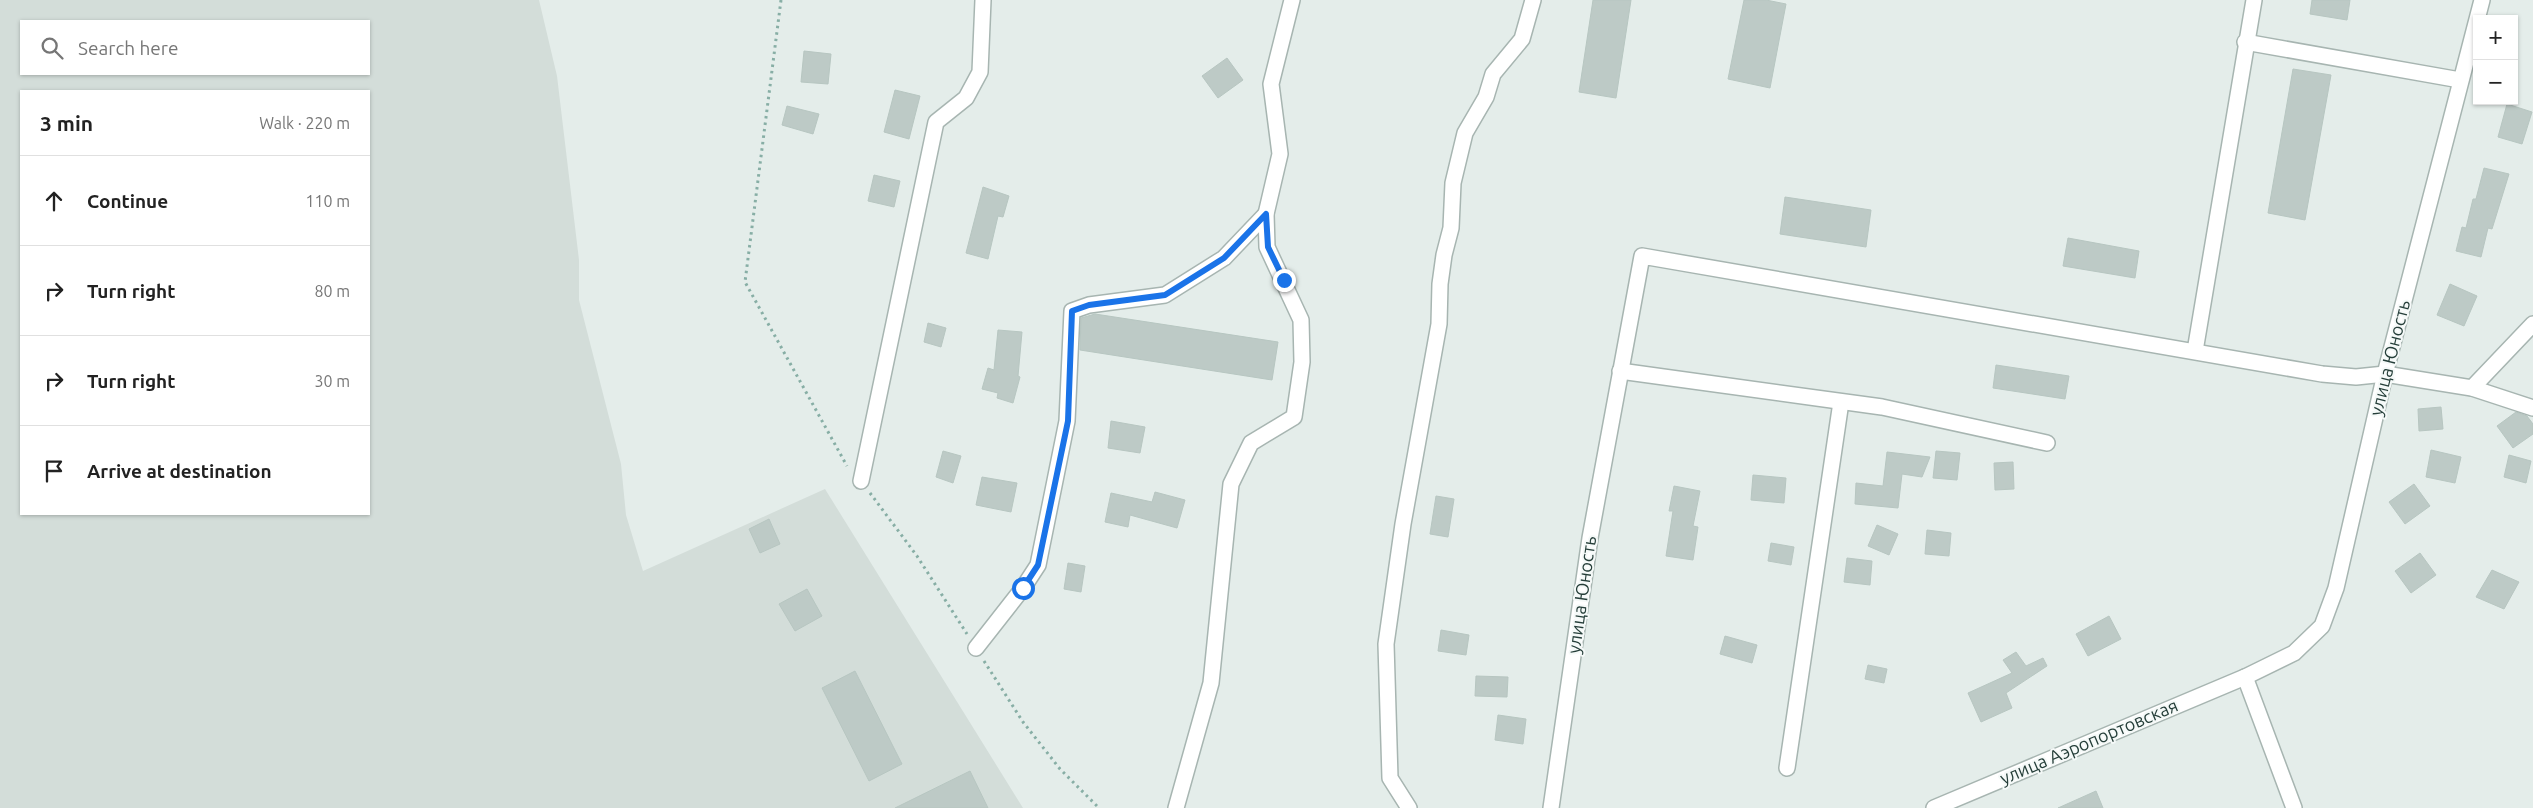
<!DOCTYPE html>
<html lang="en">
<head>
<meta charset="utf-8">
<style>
  body { margin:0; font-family:Ubuntu,sans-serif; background:#f2f2f2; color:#222 }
  .controls { position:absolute; right:15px; top:15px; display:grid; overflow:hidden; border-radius:0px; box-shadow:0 1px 4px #0004 }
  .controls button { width:45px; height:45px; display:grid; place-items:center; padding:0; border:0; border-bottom:1px solid #e0e0e0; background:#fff; color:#222; font:25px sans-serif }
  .stop { position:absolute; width:15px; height:15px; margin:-11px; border:4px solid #1a73e8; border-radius:50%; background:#fff }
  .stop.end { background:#1a73e8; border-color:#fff; box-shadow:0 1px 5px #0008 }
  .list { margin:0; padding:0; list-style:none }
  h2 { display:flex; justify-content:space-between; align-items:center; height:65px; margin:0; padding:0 20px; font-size:21px }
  h2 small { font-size:16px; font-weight:400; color:#767676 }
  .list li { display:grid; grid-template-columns:32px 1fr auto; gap:15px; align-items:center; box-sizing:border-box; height:90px; padding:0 20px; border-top:1px solid #e0e0e0 }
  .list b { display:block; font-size:19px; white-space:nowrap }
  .list em { font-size:16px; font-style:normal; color:#767676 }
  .icon { flex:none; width:28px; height:28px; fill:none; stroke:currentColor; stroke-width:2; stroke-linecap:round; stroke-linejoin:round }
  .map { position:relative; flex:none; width:2533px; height:808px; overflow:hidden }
  .search { position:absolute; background:#fff; box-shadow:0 1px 4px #0004; left:20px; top:20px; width:350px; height:55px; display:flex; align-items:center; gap:12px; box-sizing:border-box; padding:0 18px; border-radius:0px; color:#767676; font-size:19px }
  .panel { position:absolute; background:#fff; box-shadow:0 1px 4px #0004; left:20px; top:90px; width:350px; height:425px; border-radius:0px }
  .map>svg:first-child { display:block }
  .built { fill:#d3ddd9; fill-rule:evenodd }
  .building { fill:#bdcac6; stroke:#b7c6c1 }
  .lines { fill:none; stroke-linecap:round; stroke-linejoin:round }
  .minor-casing { stroke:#a7b5b1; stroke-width:18 }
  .path { stroke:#87aea5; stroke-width:3; stroke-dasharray:2.5 4; stroke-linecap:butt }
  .minor { stroke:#fff; stroke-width:15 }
  .route { stroke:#1a73e8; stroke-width:6 }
  .labels { text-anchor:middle; stroke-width:4; stroke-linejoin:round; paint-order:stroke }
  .street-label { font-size:18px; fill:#253e39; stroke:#f5f9f8 }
</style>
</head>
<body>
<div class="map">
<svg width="2533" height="808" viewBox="0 0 2533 808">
  <rect width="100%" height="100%" fill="#e4edea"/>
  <path class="built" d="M 0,0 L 539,0 L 557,76 L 579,260 L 579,300 L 621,464 L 626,515 L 643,571 L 825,489 L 1023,808 L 0,808 ZM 21,21 L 369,21 L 369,74 L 21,74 ZM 21,91 L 369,91 L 369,514 L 21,514 Z"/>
  <g class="building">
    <path d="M 1593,0 L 1631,0 L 1616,98 L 1579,92 Z"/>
    <path d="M 1744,0 L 1766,0 L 1786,4 L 1770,88 L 1728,79 Z"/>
    <path d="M 2312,0 L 2350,0 L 2347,20 L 2310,14 Z"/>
    <path d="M 804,51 L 831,54 L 828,84 L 801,82 Z"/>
    <path d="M 1227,58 L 1243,80 L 1218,98 L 1202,76 Z"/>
    <path d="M 2293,69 L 2331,75 L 2305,220 L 2268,213 Z"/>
    <path d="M 895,90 L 920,96 L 909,139 L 884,132 Z"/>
    <path d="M 2507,104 L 2532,112 L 2522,144 L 2498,137 Z"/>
    <path d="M 787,106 L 819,114 L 813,134 L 782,125 Z"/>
    <path d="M 2484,168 L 2509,174 L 2492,229 L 2488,228 L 2481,257 L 2456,251 L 2462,227 L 2466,228 L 2473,199 L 2476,199 Z"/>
    <path d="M 874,175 L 900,181 L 894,207 L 868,201 Z"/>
    <path d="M 983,187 L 1009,196 L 1003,217 L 998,216 L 988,259 L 966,253 Z"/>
    <path d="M 1785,197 L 1871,210 L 1866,247 L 1780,234 Z"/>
    <path d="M 2068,238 L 2139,251 L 2135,278 L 2063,266 Z"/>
    <path d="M 2450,284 L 2477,296 L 2464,326 L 2437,315 Z"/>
    <path d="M 1095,314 L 1278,342 L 1272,380 L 1080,350 L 1081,318 Z"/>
    <path d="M 928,323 L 946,328 L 941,347 L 924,342 Z"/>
    <path d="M 998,330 L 1022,332 L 1018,376 L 1020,377 L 1013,403 L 997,398 L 998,393 L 982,389 L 988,368 L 994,370 Z"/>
    <path d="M 1996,365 L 2069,376 L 2065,399 L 1993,388 Z"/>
    <path d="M 2441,407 L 2443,429 L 2419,431 L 2418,409 Z"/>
    <path d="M 2516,412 L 2527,416 L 2533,424 L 2533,434 L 2513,448 L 2497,426 Z"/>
    <path d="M 1111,421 L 1145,427 L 1140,453 L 1108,448 Z"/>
    <path d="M 2431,450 L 2461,457 L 2455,483 L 2426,477 Z"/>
    <path d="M 943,451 L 961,456 L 953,483 L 936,477 Z"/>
    <path d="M 1936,451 L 1960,453 L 1957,480 L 1933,478 Z"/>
    <path d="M 1887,452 L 1930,457 L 1922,477 L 1902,474 L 1898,508 L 1855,504 L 1856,483 L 1883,486 Z"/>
    <path d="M 2509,455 L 2531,461 L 2526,483 L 2504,477 Z"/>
    <path d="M 2013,462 L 2014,489 L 1995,490 L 1994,463 Z"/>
    <path d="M 1753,475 L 1786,478 L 1784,503 L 1751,500 Z"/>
    <path d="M 982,477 L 1017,483 L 1011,512 L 976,505 Z"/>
    <path d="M 2414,484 L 2430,506 L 2405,524 L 2389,502 Z"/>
    <path d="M 1674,486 L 1700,491 L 1693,526 L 1698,527 L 1693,560 L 1666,556 L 1673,511 L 1669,511 Z"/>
    <path d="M 1155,492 L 1185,500 L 1177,528 L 1130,515 L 1128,527 L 1105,522 L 1111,493 L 1152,502 Z"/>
    <path d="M 1436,496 L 1454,499 L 1448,537 L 1430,534 Z"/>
    <path d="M 769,519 L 780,544 L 760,553 L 749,529 Z"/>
    <path d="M 1877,525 L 1898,534 L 1889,555 L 1868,546 Z"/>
    <path d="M 1927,530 L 1951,533 L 1949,556 L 1925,554 Z"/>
    <path d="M 1771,543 L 1794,547 L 1791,565 L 1768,561 Z"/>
    <path d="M 2420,553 L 2436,575 L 2411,593 L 2395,571 Z"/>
    <path d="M 1847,558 L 1872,561 L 1870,585 L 1844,582 Z"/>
    <path d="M 1068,563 L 1085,566 L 1081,592 L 1064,589 Z"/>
    <path d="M 2492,570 L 2519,582 L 2504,609 L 2476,597 Z"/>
    <path d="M 807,589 L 822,616 L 795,631 L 779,604 Z"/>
    <path d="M 2109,616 L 2121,639 L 2088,656 L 2076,634 Z"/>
    <path d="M 1441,630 L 1469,635 L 1466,655 L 1438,651 Z"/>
    <path d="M 1725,636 L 1757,645 L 1752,663 L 1720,654 Z"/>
    <path d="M 2016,652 L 2026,666 L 2043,658 L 2047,666 L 2006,693 L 2012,708 L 1981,722 L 1968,693 L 2012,673 L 2003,660 Z"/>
    <path d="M 1868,665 L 1887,669 L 1884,683 L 1865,679 Z"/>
    <path d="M 855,671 L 902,764 L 869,781 L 822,688 Z"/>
    <path d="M 1476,676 L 1508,677 L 1507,697 L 1475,696 Z"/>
    <path d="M 1498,715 L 1526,719 L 1523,744 L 1495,740 Z"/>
    <path d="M 970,771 L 988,808 L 895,808 Z"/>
    <path d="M 2096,791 L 2103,808 L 2058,808 Z"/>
  </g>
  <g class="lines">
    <defs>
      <g id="minor">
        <path d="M 2245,42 L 2460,80"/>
        <path d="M 2195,351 L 2254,0"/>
        <path d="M 1620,371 L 1882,407 L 2047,443"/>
        <path d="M 2472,388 L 2533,324"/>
        <path d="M 861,481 L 936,122 L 966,98 L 980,72 L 983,0"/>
        <path d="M 976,648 L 1023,588 L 1038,565 L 1067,421 L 1072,311 L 1089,305 L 1165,295 L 1224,258 L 1266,214"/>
        <path d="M 2245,677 L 2294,808"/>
        <path d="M 1787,768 L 1841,402"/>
        <path d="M 1176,808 L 1211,683 L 1231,484 L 1251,443 L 1294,417 L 1302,362 L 1301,320 L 1267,247 L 1266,214 L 1280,154 L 1271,84 L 1292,0"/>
        <path d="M 1409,808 L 1390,778 L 1386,644 L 1403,524 L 1439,324 L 1440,284 L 1444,255 L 1451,228 L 1453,183 L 1465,133 L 1486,97 L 1493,74 L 1522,39 L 1533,0"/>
        <path d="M 1551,808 L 1590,538 L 1642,256 L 2322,374 L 2356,377 L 2385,374 L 2472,388 L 2533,408"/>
        <path d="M 1934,808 L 2245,677 L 2294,653 L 2322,626 L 2336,588 L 2385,374 L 2482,0"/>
      </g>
    </defs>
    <use href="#minor" class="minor-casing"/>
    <g class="path">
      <path d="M 781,0 L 745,282 L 847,466"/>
      <path d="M 870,493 L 917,556 L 967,634"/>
      <path d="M 984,661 L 1023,722 L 1060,769 L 1099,808"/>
    </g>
    <use href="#minor" class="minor"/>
  </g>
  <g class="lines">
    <path class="route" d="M 1023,588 L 1038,565 L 1068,421 L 1072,311 L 1089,305 L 1165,295 L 1224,258 L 1266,214 L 1268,247 L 1284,280"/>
  </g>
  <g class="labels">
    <g class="street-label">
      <text transform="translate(2390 358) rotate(-76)" y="6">улица Юность</text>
      <text transform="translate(1582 595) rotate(-82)" y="6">улица Юность</text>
      <text transform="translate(2089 742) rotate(-23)" y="6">улица Аэропортовская</text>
    </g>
  </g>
</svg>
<div class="controls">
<button>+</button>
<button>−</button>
</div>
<div class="stop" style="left:1023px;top:588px"></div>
<div class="stop end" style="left:1284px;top:280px"></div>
<div class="search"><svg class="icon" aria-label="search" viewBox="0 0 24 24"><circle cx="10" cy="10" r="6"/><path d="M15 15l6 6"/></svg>Search here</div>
<section class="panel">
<h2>3 min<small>Walk · 220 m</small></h2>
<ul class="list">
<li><svg class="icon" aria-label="ahead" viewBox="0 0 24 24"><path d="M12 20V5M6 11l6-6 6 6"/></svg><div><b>Continue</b></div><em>110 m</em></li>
<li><svg class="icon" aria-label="right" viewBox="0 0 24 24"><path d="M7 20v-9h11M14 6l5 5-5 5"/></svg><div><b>Turn right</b></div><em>80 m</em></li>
<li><svg class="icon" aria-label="right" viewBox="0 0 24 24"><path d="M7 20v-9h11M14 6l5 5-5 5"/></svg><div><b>Turn right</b></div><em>30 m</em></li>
<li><svg class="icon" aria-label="arrive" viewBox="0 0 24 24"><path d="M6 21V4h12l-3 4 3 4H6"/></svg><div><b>Arrive at destination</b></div></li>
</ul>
</section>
</div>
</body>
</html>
